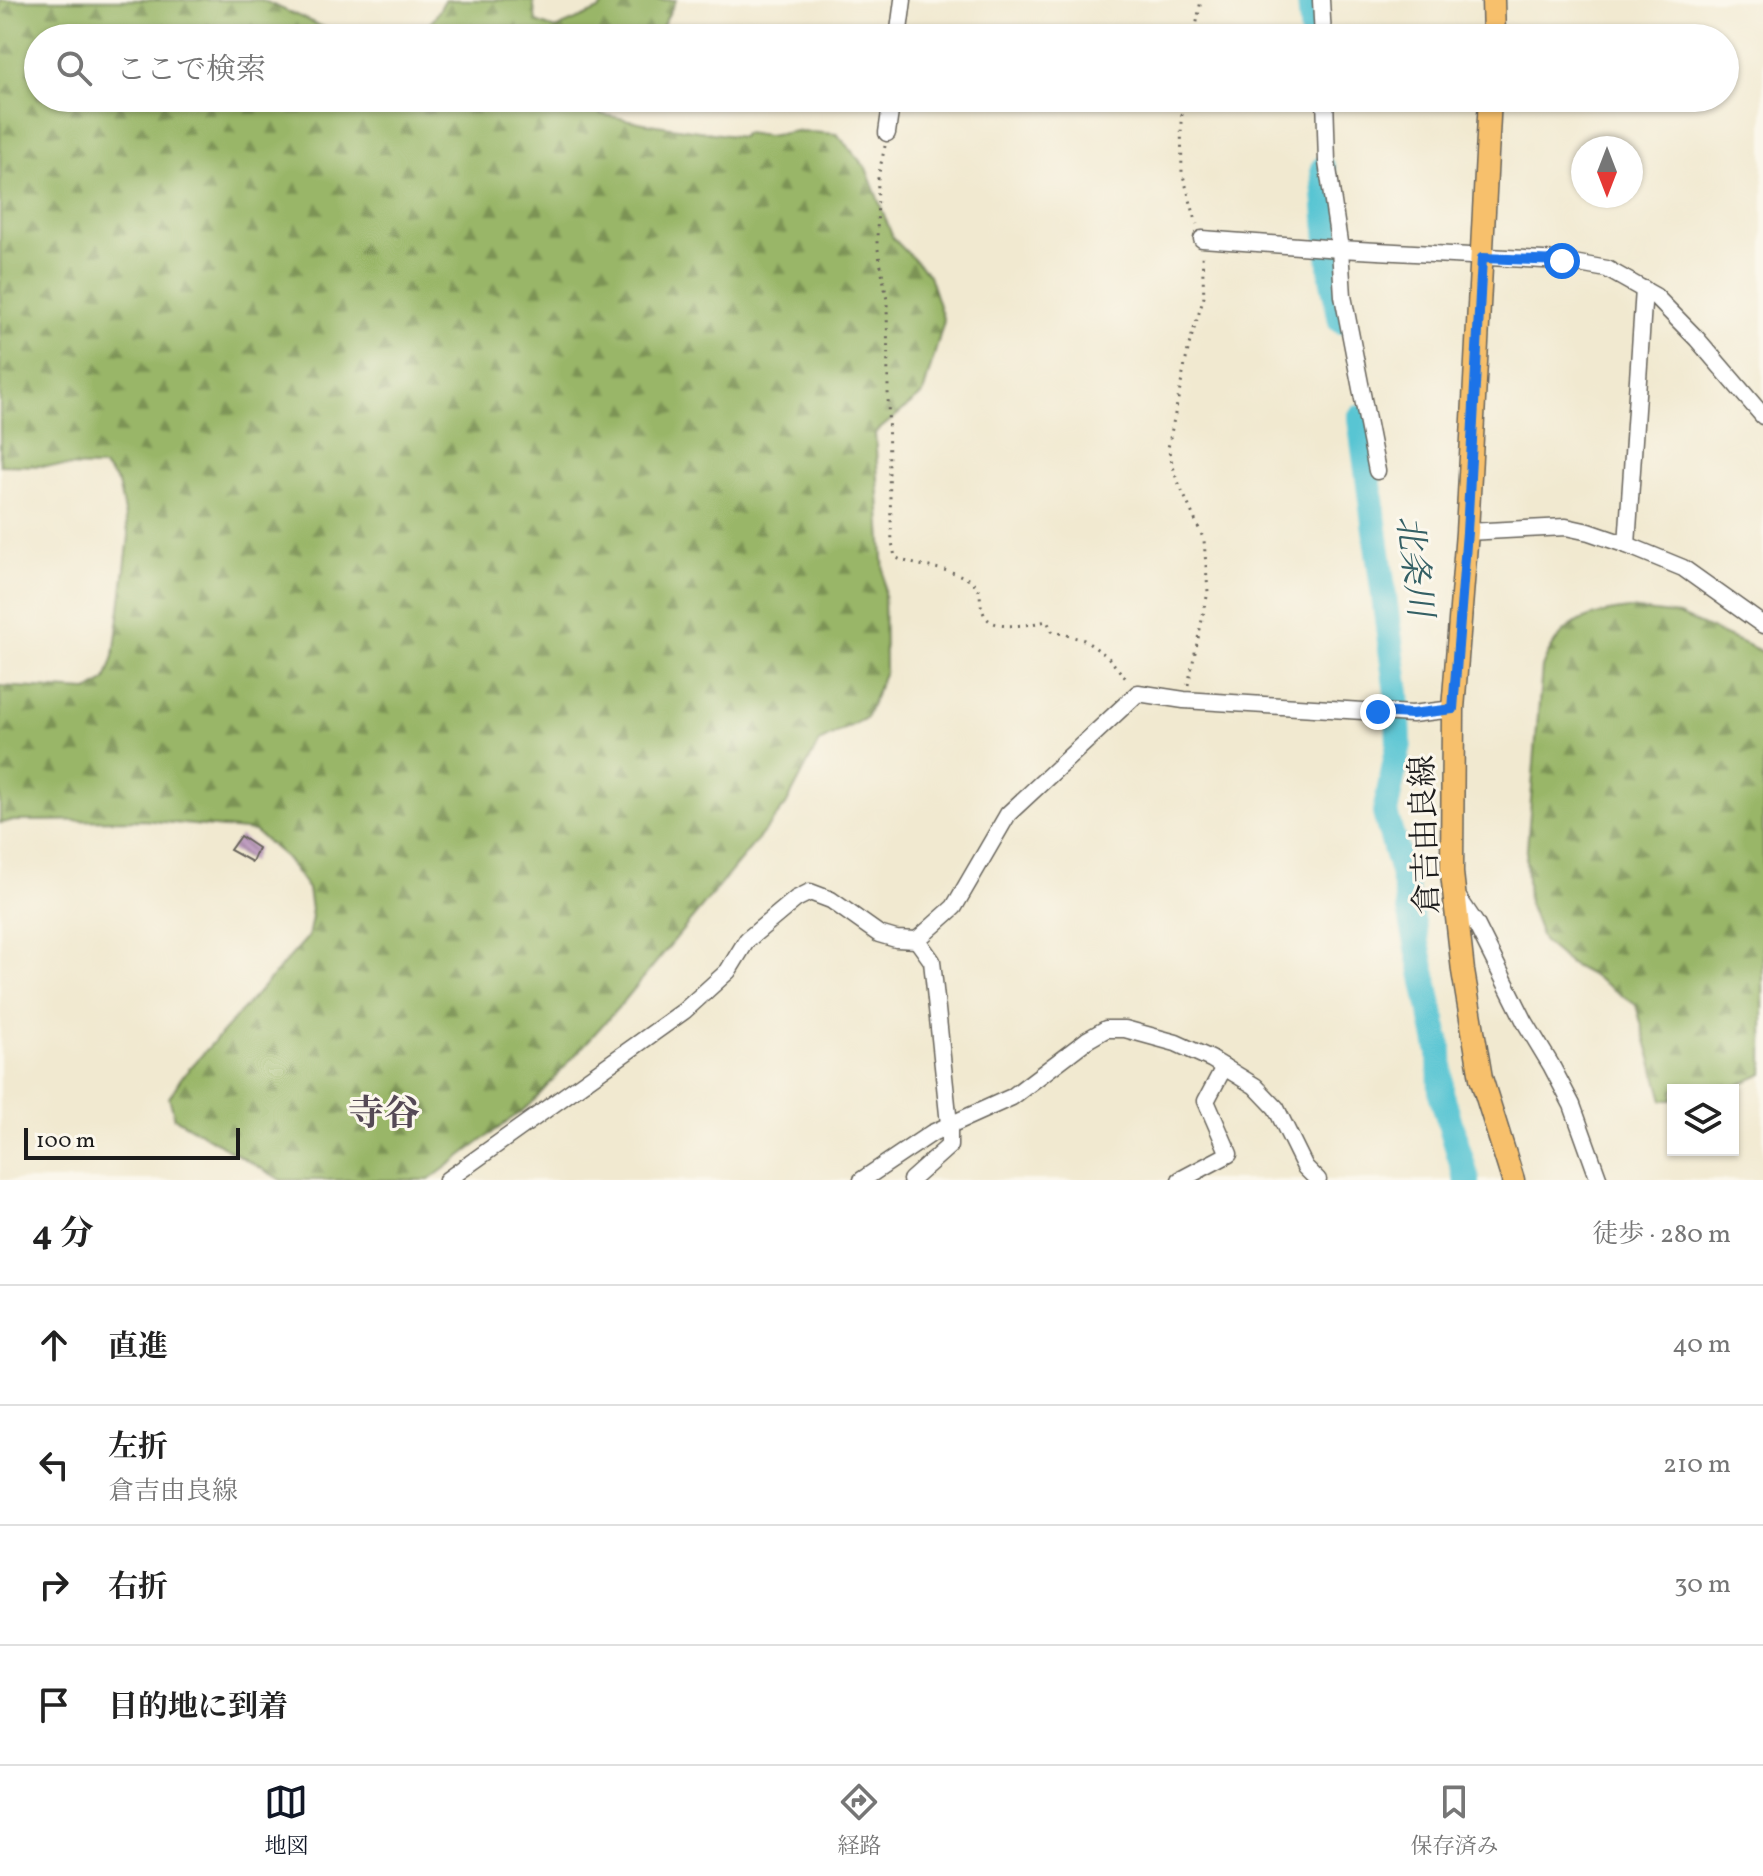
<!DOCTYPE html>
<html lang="ja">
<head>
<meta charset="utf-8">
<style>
  body { margin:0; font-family:Vollkorn,"Noto Serif JP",serif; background:#f2f2f2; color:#222 }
  .controls { position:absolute; right:24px; bottom:24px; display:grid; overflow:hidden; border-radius:0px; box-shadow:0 2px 6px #0004 }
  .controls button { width:72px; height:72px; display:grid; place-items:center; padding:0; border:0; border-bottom:2px solid #e0e0e0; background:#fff; color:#222; font:40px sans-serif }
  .compass { position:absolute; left:1571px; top:136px; width:72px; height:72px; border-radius:50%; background:#fff; box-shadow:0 2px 6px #0004; rotate:180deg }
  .scale { position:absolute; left:24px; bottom:20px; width:216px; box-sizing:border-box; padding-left:8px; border:4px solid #1c1c1c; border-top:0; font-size:22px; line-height:28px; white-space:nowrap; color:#1c1c1c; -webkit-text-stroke:6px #fbf7ec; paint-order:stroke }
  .stop { position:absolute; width:24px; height:24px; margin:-18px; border:6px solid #1a73e8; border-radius:50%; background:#fff }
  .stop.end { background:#1a73e8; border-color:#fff; box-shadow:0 2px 8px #0008 }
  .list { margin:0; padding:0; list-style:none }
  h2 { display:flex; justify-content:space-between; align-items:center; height:104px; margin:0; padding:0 32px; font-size:34px }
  h2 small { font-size:26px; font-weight:400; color:#767676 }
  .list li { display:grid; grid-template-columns:52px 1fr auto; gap:24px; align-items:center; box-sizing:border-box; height:120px; padding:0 32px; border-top:2px solid #e0e0e0 }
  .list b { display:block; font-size:30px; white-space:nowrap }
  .list p { margin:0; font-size:26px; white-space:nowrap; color:#767676 }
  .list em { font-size:26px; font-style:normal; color:#767676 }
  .icon { flex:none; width:44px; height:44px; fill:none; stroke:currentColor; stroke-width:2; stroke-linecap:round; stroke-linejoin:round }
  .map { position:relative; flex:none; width:1763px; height:1180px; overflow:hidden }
  .search { position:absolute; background:#fff; box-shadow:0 2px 6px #0004; left:24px; right:24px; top:24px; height:88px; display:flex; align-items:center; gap:20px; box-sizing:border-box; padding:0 28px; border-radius:44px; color:#767676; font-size:30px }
  .sheet { height:584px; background:#fff }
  nav { display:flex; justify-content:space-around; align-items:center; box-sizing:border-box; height:112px; border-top:2px solid #e0e0e0; background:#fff; font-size:22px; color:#767676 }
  nav a { display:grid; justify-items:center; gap:4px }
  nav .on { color:#111827 }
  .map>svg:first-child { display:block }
  .forest { fill:url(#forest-firs); stroke:#5a6942; stroke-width:2 }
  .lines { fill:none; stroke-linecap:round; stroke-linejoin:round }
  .river { stroke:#59c5d3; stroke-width:26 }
  .building { fill:url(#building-back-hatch) }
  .minor-casing { stroke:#67645b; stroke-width:19 }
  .major-casing { stroke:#67645b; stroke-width:25 }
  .path { stroke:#67645b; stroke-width:3; stroke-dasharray:2 6; stroke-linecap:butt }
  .minor { stroke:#fff; stroke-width:16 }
  .major { stroke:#f7c06c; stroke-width:22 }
  .route { stroke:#1a73e8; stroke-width:10 }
  .labels { text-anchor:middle; stroke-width:6; stroke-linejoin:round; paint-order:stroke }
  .street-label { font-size:32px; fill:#1c1c1c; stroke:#fbf7ec }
  .water-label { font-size:34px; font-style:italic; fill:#346065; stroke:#fbf7ec }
  .quarter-label { font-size:36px; font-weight:bold; fill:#554955; stroke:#fbf7ec }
</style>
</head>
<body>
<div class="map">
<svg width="1763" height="1180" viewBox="0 0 1763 1180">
  <defs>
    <pattern id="forest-firs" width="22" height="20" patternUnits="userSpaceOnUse" patternTransform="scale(2)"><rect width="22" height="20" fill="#99b668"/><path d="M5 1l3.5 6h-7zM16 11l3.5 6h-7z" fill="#7c9355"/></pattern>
    <pattern id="building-back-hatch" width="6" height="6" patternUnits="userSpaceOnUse" patternTransform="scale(2)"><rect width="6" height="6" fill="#be9cbf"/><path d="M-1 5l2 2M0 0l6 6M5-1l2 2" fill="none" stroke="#9a7e9a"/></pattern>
  </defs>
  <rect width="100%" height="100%" fill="#fbf7ec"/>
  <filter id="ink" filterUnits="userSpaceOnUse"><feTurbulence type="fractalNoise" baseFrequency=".0125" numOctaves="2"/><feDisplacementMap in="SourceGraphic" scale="16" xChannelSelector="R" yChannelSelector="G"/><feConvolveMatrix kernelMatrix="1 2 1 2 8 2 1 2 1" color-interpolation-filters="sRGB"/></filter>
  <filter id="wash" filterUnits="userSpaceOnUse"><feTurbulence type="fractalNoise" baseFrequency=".006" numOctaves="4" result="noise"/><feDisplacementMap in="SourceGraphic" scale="32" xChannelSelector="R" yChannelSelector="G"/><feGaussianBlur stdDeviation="1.8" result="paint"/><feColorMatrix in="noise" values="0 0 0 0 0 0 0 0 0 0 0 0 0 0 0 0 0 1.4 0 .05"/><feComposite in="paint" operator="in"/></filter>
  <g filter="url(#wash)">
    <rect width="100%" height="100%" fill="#f1e9d0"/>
    <g class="forest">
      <path d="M 0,0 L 262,0 L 348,38 L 38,38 L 38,98 L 603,98 L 600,114 L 649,124 L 741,137 L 745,133 L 768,136 L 796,131 L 837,134 L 866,168 L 893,238 L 929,275 L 944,321 L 923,394 L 875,433 L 884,574 L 885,671 L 866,718 L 819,742 L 786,805 L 625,1000 L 531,1104 L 429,1180 L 281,1180 L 175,1118 L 169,1098 L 181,1078 L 308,937 L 312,917 L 308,889 L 285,857 L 254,831 L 143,820 L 14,821 L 0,823 L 0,686 L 88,691 L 106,680 L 114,656 L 129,537 L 118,483 L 104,467 L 0,465 Z"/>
      <path d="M 445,0 L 533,0 L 536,22 L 555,29 L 599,10 L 607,0 L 676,0 L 661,29 L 647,38 L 416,38 L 434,19 Z"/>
      <path d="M 1629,609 L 1679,615 L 1763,652 L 1763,1074 L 1726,1090 L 1673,1090 L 1673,1100 L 1663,1100 L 1636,1005 L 1598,979 L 1570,964 L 1543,941 L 1528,901 L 1526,860 L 1542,667 C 1560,622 1583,615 1629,609 Z"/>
    </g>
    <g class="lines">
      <g class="river">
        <path d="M 1310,0 L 1313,38"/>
        <path d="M 1323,169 L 1332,277 L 1341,321"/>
        <path d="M 1360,418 L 1397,693 L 1399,744 L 1385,813 L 1402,872 L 1440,1053 L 1441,1093 L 1467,1180"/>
      </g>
    </g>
    <g id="blocks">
      <path class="building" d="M 240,836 L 258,848 L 252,862 L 230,850 Z"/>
    </g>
  </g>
  <g filter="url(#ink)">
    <use href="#blocks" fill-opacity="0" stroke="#67645b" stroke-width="2"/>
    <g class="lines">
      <defs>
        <g id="minor">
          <path d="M 1321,0 L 1323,38"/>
          <path d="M 898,38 L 903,0"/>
          <path d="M 1325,98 L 1327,162 L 1340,249 L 1343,296 L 1377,471"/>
          <path d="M 887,133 L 892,98"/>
          <path d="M 1202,239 L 1340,249 L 1562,261 L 1607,269 L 1655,296 L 1697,339 L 1763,416"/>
          <path d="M 1467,532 L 1566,527 L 1589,532 L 1627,545 L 1683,568 L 1763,625"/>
          <path d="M 1627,545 L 1644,289"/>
          <path d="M 1455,893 L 1476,924 L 1525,1022 L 1551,1065 L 1572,1105 L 1599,1180"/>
          <path d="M 447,1180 L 684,1011 L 728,971 L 747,940 L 796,899 L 810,892 L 831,900 L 879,934 L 896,939 L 917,940 L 954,907 L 1008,814 L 1138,693 L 1184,700 L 1412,714 L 1453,709"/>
          <path d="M 862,1180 L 932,1133 L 1012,1097 L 1087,1040 L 1106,1029 L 1125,1029 L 1176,1043 L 1211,1059 L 1255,1086 L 1276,1108 L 1305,1167 L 1318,1180"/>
          <path d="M 911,1180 L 949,1146 L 949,1124 L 932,961 L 917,940"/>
          <path d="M 1180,1180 L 1229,1154 L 1206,1101 L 1224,1067"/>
        </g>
        <g id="major">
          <path d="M 1493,0 L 1494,38"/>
          <path d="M 1490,98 L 1467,532 L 1453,709 L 1452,873 L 1463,971 L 1481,1078 L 1513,1180"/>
        </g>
      </defs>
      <use href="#minor" class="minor-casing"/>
      <use href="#major" class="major-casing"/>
      <g class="path">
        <path d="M 1194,38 L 1201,0"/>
        <path d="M 1184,98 L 1181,122 L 1182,172 L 1197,224"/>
        <path d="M 885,146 L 878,177 L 877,244 L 887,300 L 889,474 L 892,542 L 895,557 C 917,568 944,566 966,578 C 987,589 976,598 984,614 C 992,633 1032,624 1047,621 L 1052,631 L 1084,640 L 1107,656 L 1128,681"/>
        <path d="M 1188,685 L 1208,592 L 1204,540 L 1176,477 L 1168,448 L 1189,345 L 1204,297 L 1202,255"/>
      </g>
      <use href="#minor" class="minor"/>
      <use href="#major" class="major"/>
    </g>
  </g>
  <g class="lines" filter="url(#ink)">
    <path class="route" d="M 1378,712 L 1412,714 L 1453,709 L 1467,532 L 1482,258 L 1562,261"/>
  </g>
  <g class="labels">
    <g class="street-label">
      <text transform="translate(1424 835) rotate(-92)" y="11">倉吉由良線</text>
    </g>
    <g class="water-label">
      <text transform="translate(1416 566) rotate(83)" y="12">北条川</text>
    </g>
    <g class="quarter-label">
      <text x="384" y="1125">寺谷</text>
    </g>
  </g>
</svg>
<div class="controls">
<button><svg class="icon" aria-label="layers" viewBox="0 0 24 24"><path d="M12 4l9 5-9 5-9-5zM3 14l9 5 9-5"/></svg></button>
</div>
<svg class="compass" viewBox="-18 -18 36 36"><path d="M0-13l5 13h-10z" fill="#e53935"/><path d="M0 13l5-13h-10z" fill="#767676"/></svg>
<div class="scale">100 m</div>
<div class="stop" style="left:1562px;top:261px"></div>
<div class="stop end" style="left:1378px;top:712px"></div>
<div class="search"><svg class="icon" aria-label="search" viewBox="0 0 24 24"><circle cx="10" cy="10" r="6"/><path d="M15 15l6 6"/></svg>ここで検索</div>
</div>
<section class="sheet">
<h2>4 分<small>徒歩 · 280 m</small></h2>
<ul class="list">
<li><svg class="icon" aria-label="ahead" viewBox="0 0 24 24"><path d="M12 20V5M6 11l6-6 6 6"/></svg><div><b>直進</b></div><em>40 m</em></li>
<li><svg class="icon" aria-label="left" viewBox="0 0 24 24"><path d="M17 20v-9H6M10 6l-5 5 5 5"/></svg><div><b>左折</b><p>倉吉由良線</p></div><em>210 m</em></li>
<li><svg class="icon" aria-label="right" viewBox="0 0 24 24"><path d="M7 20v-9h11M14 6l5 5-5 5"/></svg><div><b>右折</b></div><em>30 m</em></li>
<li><svg class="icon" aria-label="arrive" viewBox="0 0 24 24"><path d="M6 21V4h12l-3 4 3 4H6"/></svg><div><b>目的地に到着</b></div></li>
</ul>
</section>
<nav>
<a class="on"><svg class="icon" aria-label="map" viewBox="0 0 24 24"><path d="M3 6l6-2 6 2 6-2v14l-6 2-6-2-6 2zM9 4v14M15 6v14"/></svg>地図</a>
<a><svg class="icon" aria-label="directions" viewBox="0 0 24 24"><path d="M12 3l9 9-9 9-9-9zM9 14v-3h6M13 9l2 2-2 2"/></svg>経路</a>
<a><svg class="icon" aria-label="saved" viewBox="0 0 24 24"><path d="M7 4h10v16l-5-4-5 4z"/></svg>保存済み</a>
</nav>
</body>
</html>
